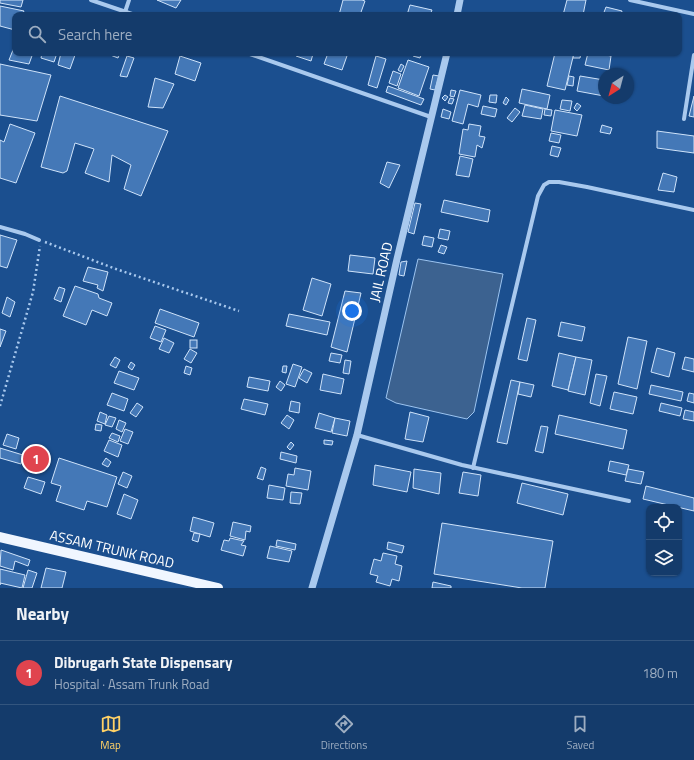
<!DOCTYPE html>
<html lang="en">
<head>
<meta charset="utf-8">
<style>
  body { margin:0; font-family:"Titillium Web",sans-serif; background:#214673; color:#f1f3f6 }
  .controls { position:absolute; right:12px; bottom:12px; display:grid; overflow:hidden; border-radius:8px; box-shadow:0 1px 3px #0004 }
  .controls button { width:36px; height:36px; display:grid; place-items:center; padding:0; border:0; border-bottom:1px solid #33557e; background:#143b6b; color:#f1f3f6; font:20px sans-serif }
  .compass { position:absolute; left:598px; top:68px; width:36px; height:36px; border-radius:50%; background:#143b6b; box-shadow:0 1px 3px #0004; rotate:216deg }
  .you { position:absolute; left:352px; top:311px; width:14px; height:14px; margin:-10px; border:3px solid #fff; border-radius:50%; background:#1a73e8; box-shadow:0 0 0 6px #1a73e833 }
  .badge { display:grid; place-items:center; width:26px; height:26px; border-radius:50%; background:#ffd166; color:#fff; font-size:13px; font-weight:700 }
  .pin { position:absolute; translate:-50% -50%; border:2px solid #fff; box-shadow:0 1px 4px #0006 }
  .list { margin:0; padding:0; list-style:none }
  h2 { display:flex; justify-content:space-between; align-items:center; height:52px; margin:0; padding:0 16px; font-size:17px }
  h2 small { font-size:13px; font-weight:400; color:#9dadc1 }
  .list li { display:grid; grid-template-columns:26px 1fr auto; gap:12px; align-items:center; box-sizing:border-box; height:64px; padding:0 16px; border-top:1px solid #33557e }
  .list b { display:block; font-size:15px; white-space:nowrap }
  .list p { margin:0; font-size:13px; white-space:nowrap; color:#9dadc1 }
  .list em { font-size:13px; font-style:normal; color:#9dadc1 }
  .icon { flex:none; width:22px; height:22px; fill:none; stroke:currentColor; stroke-width:2; stroke-linecap:round; stroke-linejoin:round }
  .map { position:relative; flex:none; width:694px; height:588px; overflow:hidden }
  .search { position:absolute; background:#143b6b; box-shadow:0 1px 3px #0004; left:12px; right:12px; top:12px; height:44px; display:flex; align-items:center; gap:10px; box-sizing:border-box; padding:0 14px; border-radius:8px; color:#9dadc1; font-size:15px }
  .sheet { height:116px; background:#143b6b }
  nav { display:flex; justify-content:space-around; align-items:center; box-sizing:border-box; height:56px; border-top:1px solid #33557e; background:#143b6b; font-size:11px; color:#9dadc1 }
  nav a { display:grid; justify-items:center; gap:2px }
  nav .on { color:#ffd166 }
  .map>svg:first-child { display:block }
  .water { fill:#3c6290; stroke:#9cc4f0 }
  .building { fill:#4478b7; stroke:#cfe3fa }
  .lines { fill:none; stroke-linecap:round; stroke-linejoin:round }
  .path { stroke:#a9c9ee; stroke-width:2.5; stroke-dasharray:2 3; stroke-linecap:butt }
  .minor { stroke:#a9c9ee; stroke-width:4 }
  .tertiary { stroke:#a9c9ee; stroke-width:7 }
  .primary { stroke:#f0f6ff; stroke-width:10 }
  .labels { text-anchor:middle; stroke-width:3.5; stroke-linejoin:round; paint-order:stroke }
  .street-label { font-size:14px; fill:#fff; stroke:#1b4f8f }
</style>
</head>
<body>
<div class="map">
<svg width="694" height="588" viewBox="0 0 694 588">
  <rect width="100%" height="100%" fill="#1b4f8f"/>
  <path class="water" d="M 418,259 L 503,274 L 474,412 L 467,419 L 396,403 L 386,398 Z"/>
  <g class="building">
    <path d="M 0,0 L 23,0 L 21,7 L 0,3 Z"/>
    <path d="M 157,0 L 181,0 L 176,8 Z"/>
    <path d="M 343,0 L 362,0 L 365,1 L 360,15 L 339,15 Z"/>
    <path d="M 567,0 L 586,0 L 583,15 L 563,15 Z"/>
    <path d="M 410,5 L 432,10 L 430,15 L 407,15 Z"/>
    <path d="M 0,6 L 24,11 L 22,15 L 15,15 L 15,30 L 0,26 Z"/>
    <path d="M 606,7 L 622,11 L 621,15 L 603,15 Z"/>
    <path d="M 15,45 L 15,53 L 33,53 L 29,64 L 9,60 Z"/>
    <path d="M 42,53 L 57,53 L 54,62 L 41,58 Z"/>
    <path d="M 61,53 L 75,55 L 70,69 L 58,65 Z"/>
    <path d="M 105,53 L 120,53 L 118,58 Z"/>
    <path d="M 297,53 L 310,53 L 313,54 L 311,61 L 296,56 Z"/>
    <path d="M 328,53 L 348,53 L 342,70 L 324,64 Z"/>
    <path d="M 414,53 L 422,53 L 420,58 L 413,56 Z"/>
    <path d="M 555,53 L 574,53 L 565,90 L 547,86 Z"/>
    <path d="M 574,53 L 581,53 L 580,58 L 573,58 Z"/>
    <path d="M 588,53 L 595,53 L 611,56 L 609,70 L 585,65 Z"/>
    <path d="M 127,56 L 134,58 L 127,77 L 120,76 Z"/>
    <path d="M 180,56 L 201,63 L 195,81 L 175,74 Z"/>
    <path d="M 376,56 L 386,59 L 377,88 L 368,85 Z"/>
    <path d="M 408,60 L 429,67 L 419,96 L 398,88 Z"/>
    <path d="M 0,64 L 51,75 L 37,121 L 0,115 Z"/>
    <path d="M 401,64 L 404,66 L 401,72 L 398,70 Z"/>
    <path d="M 393,71 L 401,74 L 397,86 L 389,83 Z"/>
    <path d="M 433,75 L 439,76 L 435,90 L 430,89 Z"/>
    <path d="M 569,76 L 574,77 L 573,86 L 567,85 Z"/>
    <path d="M 580,76 L 604,80 L 604,96 L 577,91 Z"/>
    <path d="M 155,78 L 174,84 L 163,108 L 148,107 Z"/>
    <path d="M 388,86 L 424,99 L 421,105 L 386,92 Z"/>
    <path d="M 522,89 L 550,95 L 547,109 L 519,103 Z"/>
    <path d="M 451,90 L 456,91 L 454,97 L 450,96 Z"/>
    <path d="M 460,90 L 481,95 L 478,107 L 468,104 L 463,124 L 452,121 Z"/>
    <path d="M 445,95 L 448,97 L 445,101 L 442,98 Z"/>
    <path d="M 490,95 L 497,95 L 496,103 L 489,102 Z"/>
    <path d="M 60,96 L 168,131 L 141,196 L 124,189 L 131,165 L 112,155 L 109,182 L 85,173 L 94,149 L 75,143 L 67,171 L 63,173 L 41,167 Z"/>
    <path d="M 694,96 L 694,117 L 689,116 Z"/>
    <path d="M 506,97 L 509,100 L 506,105 L 503,103 Z"/>
    <path d="M 450,98 L 454,99 L 452,104 L 448,103 Z"/>
    <path d="M 562,100 L 572,101 L 570,111 L 560,109 Z"/>
    <path d="M 577,103 L 581,106 L 577,111 L 574,108 Z"/>
    <path d="M 525,105 L 543,109 L 541,119 L 522,116 Z"/>
    <path d="M 483,106 L 497,109 L 495,117 L 481,114 Z"/>
    <path d="M 515,108 L 520,112 L 512,122 L 507,118 Z"/>
    <path d="M 443,109 L 451,112 L 449,119 L 441,117 Z"/>
    <path d="M 545,109 L 552,110 L 551,116 L 544,115 Z"/>
    <path d="M 555,110 L 582,115 L 577,136 L 551,131 Z"/>
    <path d="M 10,124 L 35,133 L 16,183 L 0,178 L 0,140 L 4,142 Z"/>
    <path d="M 469,124 L 481,126 L 479,136 L 485,137 L 482,148 L 477,145 L 475,157 L 459,154 L 463,129 L 468,130 Z"/>
    <path d="M 602,125 L 612,128 L 610,134 L 600,132 Z"/>
    <path d="M 657,131 L 694,136 L 694,153 L 657,148 Z"/>
    <path d="M 551,133 L 561,135 L 559,143 L 549,141 Z"/>
    <path d="M 552,146 L 561,148 L 558,157 L 550,155 Z"/>
    <path d="M 460,156 L 473,159 L 469,177 L 456,175 Z"/>
    <path d="M 387,162 L 400,165 L 389,188 L 380,183 Z"/>
    <path d="M 663,173 L 677,177 L 674,192 L 658,190 Z"/>
    <path d="M 444,200 L 490,210 L 488,222 L 441,212 Z"/>
    <path d="M 415,203 L 421,204 L 414,234 L 408,232 Z"/>
    <path d="M 440,229 L 450,231 L 448,240 L 438,238 Z"/>
    <path d="M 0,235 L 17,240 L 7,268 L 0,266 Z"/>
    <path d="M 424,236 L 434,238 L 432,247 L 422,245 Z"/>
    <path d="M 441,245 L 447,247 L 444,254 L 438,252 Z"/>
    <path d="M 350,255 L 375,258 L 373,274 L 348,271 Z"/>
    <path d="M 407,261 L 404,276 L 399,275 L 401,262 Z"/>
    <path d="M 88,267 L 108,272 L 103,291 L 97,288 L 98,285 L 83,281 Z"/>
    <path d="M 312,278 L 331,284 L 322,316 L 303,310 Z"/>
    <path d="M 75,286 L 98,294 L 99,298 L 112,303 L 107,316 L 92,310 L 86,325 L 63,316 Z"/>
    <path d="M 59,287 L 65,289 L 61,302 L 54,299 Z"/>
    <path d="M 345,291 L 361,293 L 347,352 L 331,347 Z"/>
    <path d="M 7,297 L 15,302 L 10,317 L 2,313 Z"/>
    <path d="M 160,309 L 199,323 L 194,337 L 155,323 Z"/>
    <path d="M 289,314 L 330,322 L 327,335 L 286,326 Z"/>
    <path d="M 527,318 L 536,320 L 527,361 L 518,359 Z"/>
    <path d="M 561,322 L 585,327 L 582,341 L 558,336 Z"/>
    <path d="M 155,326 L 166,330 L 161,342 L 150,338 Z"/>
    <path d="M 0,329 L 6,331 L 0,347 Z"/>
    <path d="M 628,337 L 647,341 L 637,389 L 618,384 Z"/>
    <path d="M 164,338 L 174,343 L 169,353 L 159,349 Z"/>
    <rect x="190" y="340" width="7" height="8"/>
    <path d="M 657,348 L 675,353 L 669,377 L 651,372 Z"/>
    <path d="M 190,349 L 197,353 L 191,363 L 184,359 Z"/>
    <path d="M 331,353 L 342,355 L 340,363 L 329,361 Z"/>
    <path d="M 559,353 L 576,357 L 568,390 L 552,386 Z"/>
    <path d="M 115,357 L 120,360 L 116,368 L 110,365 Z"/>
    <path d="M 576,357 L 592,360 L 585,395 L 568,391 Z"/>
    <path d="M 685,357 L 694,359 L 694,372 L 682,369 Z"/>
    <path d="M 345,360 L 351,361 L 349,374 L 343,373 Z"/>
    <path d="M 131,362 L 135,365 L 132,370 L 128,367 Z"/>
    <path d="M 293,364 L 302,367 L 295,387 L 286,384 Z"/>
    <path d="M 186,366 L 192,368 L 190,375 L 184,373 Z"/>
    <path d="M 283,366 L 287,366 L 286,373 L 282,372 Z"/>
    <path d="M 304,369 L 312,373 L 307,383 L 299,378 Z"/>
    <path d="M 119,371 L 139,378 L 134,390 L 114,383 Z"/>
    <path d="M 323,374 L 344,379 L 341,394 L 320,390 Z"/>
    <path d="M 596,374 L 607,376 L 600,406 L 590,403 Z"/>
    <path d="M 249,377 L 270,381 L 268,391 L 247,387 Z"/>
    <path d="M 511,380 L 520,382 L 507,444 L 497,442 Z"/>
    <path d="M 280,381 L 285,385 L 281,391 L 276,387 Z"/>
    <path d="M 520,382 L 534,385 L 531,397 L 518,394 Z"/>
    <path d="M 651,385 L 683,392 L 681,401 L 649,394 Z"/>
    <path d="M 614,392 L 637,397 L 633,414 L 610,409 Z"/>
    <path d="M 112,393 L 128,399 L 124,411 L 107,405 Z"/>
    <path d="M 689,393 L 694,394 L 694,403 L 687,401 Z"/>
    <path d="M 244,399 L 268,404 L 265,415 L 241,409 Z"/>
    <path d="M 291,401 L 300,403 L 299,413 L 289,411 Z"/>
    <path d="M 137,403 L 143,407 L 136,417 L 130,413 Z"/>
    <path d="M 661,403 L 682,408 L 680,416 L 659,411 Z"/>
    <path d="M 685,410 L 694,412 L 694,421 L 683,419 Z"/>
    <path d="M 100,412 L 107,415 L 105,424 L 97,421 Z"/>
    <path d="M 410,412 L 429,417 L 423,442 L 405,439 Z"/>
    <path d="M 319,413 L 335,418 L 331,432 L 315,428 Z"/>
    <path d="M 287,415 L 294,420 L 289,429 L 281,423 Z"/>
    <path d="M 559,415 L 627,430 L 623,449 L 555,434 Z"/>
    <path d="M 109,416 L 116,418 L 112,427 L 105,425 Z"/>
    <path d="M 335,418 L 350,421 L 347,436 L 332,433 Z"/>
    <path d="M 119,420 L 126,423 L 122,432 L 116,429 Z"/>
    <path d="M 96,424 L 102,425 L 101,431 L 95,430 Z"/>
    <path d="M 541,426 L 548,427 L 543,453 L 535,451 Z"/>
    <path d="M 125,429 L 133,432 L 128,444 L 120,441 Z"/>
    <path d="M 112,433 L 120,436 L 118,442 L 109,438 Z"/>
    <path d="M 7,434 L 19,438 L 16,449 L 3,445 Z"/>
    <path d="M 109,440 L 122,445 L 118,457 L 104,451 Z"/>
    <path d="M 324,440 L 333,441 L 332,445 L 324,444 Z"/>
    <path d="M 291,442 L 294,445 L 290,450 L 287,447 Z"/>
    <path d="M 0,448 L 23,455 L 21,464 L 0,458 Z"/>
    <path d="M 28,449 L 43,454 L 38,470 L 23,464 Z"/>
    <path d="M 281,452 L 297,456 L 296,463 L 280,459 Z"/>
    <path d="M 59,458 L 117,477 L 107,507 L 87,501 L 84,510 L 56,501 L 61,486 L 51,483 Z"/>
    <path d="M 106,458 L 111,462 L 108,467 L 102,464 Z"/>
    <path d="M 610,461 L 629,465 L 626,475 L 608,471 Z"/>
    <path d="M 375,465 L 411,472 L 407,492 L 373,485 Z"/>
    <path d="M 261,467 L 266,469 L 263,480 L 257,478 Z"/>
    <path d="M 295,468 L 311,471 L 308,490 L 286,486 L 288,474 L 294,475 Z"/>
    <path d="M 414,469 L 441,473 L 439,494 L 413,488 Z"/>
    <path d="M 628,469 L 644,472 L 641,484 L 625,481 Z"/>
    <path d="M 123,472 L 132,476 L 127,488 L 118,484 Z"/>
    <path d="M 463,472 L 481,475 L 478,496 L 459,493 Z"/>
    <path d="M 28,477 L 45,482 L 41,494 L 24,488 Z"/>
    <path d="M 522,483 L 568,494 L 563,515 L 517,503 Z"/>
    <path d="M 269,485 L 285,488 L 283,500 L 267,498 Z"/>
    <path d="M 646,486 L 694,498 L 694,511 L 643,499 Z"/>
    <path d="M 291,492 L 302,493 L 300,504 L 290,503 Z"/>
    <path d="M 124,494 L 138,500 L 131,519 L 117,514 Z"/>
    <path d="M 193,517 L 214,523 L 210,537 L 190,531 Z"/>
    <path d="M 233,522 L 251,526 L 250,532 L 246,531 L 245,540 L 230,536 Z"/>
    <path d="M 442,523 L 553,541 L 545,588 L 522,588 L 434,574 Z"/>
    <path d="M 194,533 L 200,534 L 198,542 L 192,540 Z"/>
    <path d="M 230,538 L 244,541 L 241,545 L 246,546 L 243,556 L 221,550 L 224,540 L 229,541 Z"/>
    <path d="M 277,540 L 296,544 L 295,550 L 276,546 Z"/>
    <path d="M 388,542 L 404,546 L 402,553 L 387,549 Z"/>
    <path d="M 270,546 L 292,551 L 289,562 L 267,558 Z"/>
    <path d="M 1,550 L 30,560 L 28,566 L 15,561 L 13,570 L 0,566 Z"/>
    <path d="M 383,553 L 397,556 L 395,564 L 402,566 L 399,581 L 392,579 L 390,586 L 376,582 L 378,576 L 370,574 L 374,559 L 381,561 Z"/>
    <path d="M 46,568 L 66,572 L 62,588 L 41,588 Z"/>
    <path d="M 0,569 L 25,575 L 22,588 L 0,583 L 0,585 Z"/>
    <path d="M 28,570 L 37,573 L 32,588 L 23,588 Z"/>
    <path d="M 433,582 L 451,586 L 451,588 L 432,588 Z"/>
  </g>
  <g class="lines">
    <g class="path">
      <path d="M 45,242 L 116,269 L 239,311"/>
      <path d="M 0,406 L 33,292 L 40,246"/>
    </g>
    <g class="minor">
      <path d="M 91,0 L 135,15"/>
      <path d="M 630,0 L 694,14"/>
      <path d="M 125,12 L 129,0"/>
      <path d="M 247,53 L 431,117"/>
      <path d="M 684,119 L 694,55"/>
      <path d="M 0,227 L 25,234 L 39,240"/>
      <path d="M 357,435 L 462,465 L 629,501"/>
      <path d="M 473,468 L 538,196 L 544,185 L 549,182 L 559,182 L 587,187 L 694,210"/>
    </g>
    <g class="tertiary">
      <path d="M 457,15 L 460,0"/>
      <path d="M 312,588 L 357,435 L 397,259 L 447,53"/>
    </g>
    <path class="primary" d="M 0,537 L 218,588"/>
  </g>
  <g class="labels">
    <g class="street-label">
      <text transform="translate(381 272) rotate(-77)" y="5">JAIL ROAD</text>
      <text transform="translate(112 549) rotate(13)" y="5">ASSAM TRUNK ROAD</text>
    </g>
  </g>
</svg>
<div class="controls">
<button><svg class="icon" aria-label="locate" viewBox="0 0 24 24"><circle cx="12" cy="12" r="6"/><path d="M12 2v4M12 18v4M2 12h4M18 12h4"/></svg></button>
<button><svg class="icon" aria-label="layers" viewBox="0 0 24 24"><path d="M12 4l9 5-9 5-9-5zM3 14l9 5 9-5"/></svg></button>
</div>
<svg class="compass" viewBox="-18 -18 36 36"><path d="M0-13l5 13h-10z" fill="#e53935"/><path d="M0 13l5-13h-10z" fill="#9dadc1"/></svg>
<div class="you"></div>
<div class="pin badge" style="left:36px;top:459px;background:#e0444e">1</div>
<div class="search"><svg class="icon" aria-label="search" viewBox="0 0 24 24"><circle cx="10" cy="10" r="6"/><path d="M15 15l6 6"/></svg>Search here</div>
</div>
<section class="sheet">
<h2>Nearby<small></small></h2>
<ul class="list">
<li><span class="badge" style="background:#e0444e">1</span><div><b>Dibrugarh State Dispensary</b><p>Hospital · Assam Trunk Road</p></div><em>180 m</em></li>
</ul>
</section>
<nav>
<a class="on"><svg class="icon" aria-label="map" viewBox="0 0 24 24"><path d="M3 6l6-2 6 2 6-2v14l-6 2-6-2-6 2zM9 4v14M15 6v14"/></svg>Map</a>
<a><svg class="icon" aria-label="directions" viewBox="0 0 24 24"><path d="M12 3l9 9-9 9-9-9zM9 14v-3h6M13 9l2 2-2 2"/></svg>Directions</a>
<a><svg class="icon" aria-label="saved" viewBox="0 0 24 24"><path d="M7 4h10v16l-5-4-5 4z"/></svg>Saved</a>
</nav>
</body>
</html>
